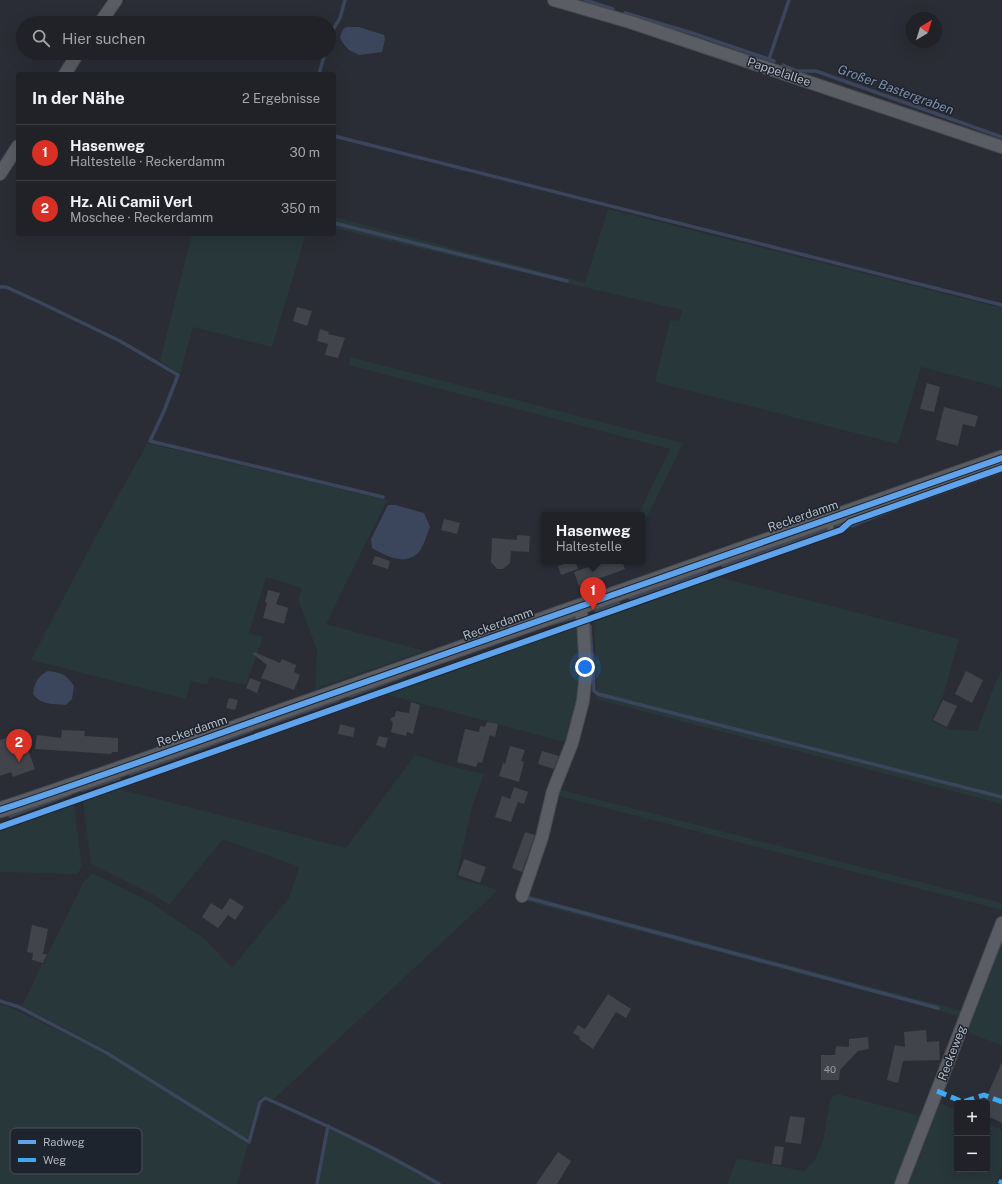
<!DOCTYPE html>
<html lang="de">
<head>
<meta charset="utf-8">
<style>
  body { margin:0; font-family:"Public Sans",sans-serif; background:#282a30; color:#f1f3f6 }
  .controls { position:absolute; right:12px; bottom:12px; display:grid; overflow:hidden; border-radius:4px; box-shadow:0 4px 16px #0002 }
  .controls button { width:36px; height:36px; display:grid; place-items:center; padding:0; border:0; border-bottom:1px solid #3d3f45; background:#202228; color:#f1f3f6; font:20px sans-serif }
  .compass { position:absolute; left:906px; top:12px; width:36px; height:36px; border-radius:50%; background:#202228; box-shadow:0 4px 16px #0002; rotate:38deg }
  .you { position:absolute; left:585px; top:667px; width:14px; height:14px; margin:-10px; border:3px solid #fff; border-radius:50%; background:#1a73e8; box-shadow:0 0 0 6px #1a73e833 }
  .badge { display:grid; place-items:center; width:26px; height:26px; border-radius:50%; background:#d93025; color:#fff; font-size:13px; font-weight:700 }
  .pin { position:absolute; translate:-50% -33px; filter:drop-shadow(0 1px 2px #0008) }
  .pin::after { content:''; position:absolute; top:21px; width:14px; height:12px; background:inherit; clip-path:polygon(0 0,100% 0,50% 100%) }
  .popup { position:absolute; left:541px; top:512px; width:104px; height:52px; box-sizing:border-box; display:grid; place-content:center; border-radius:4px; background:#202228; filter:drop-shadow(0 1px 3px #0005); font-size:13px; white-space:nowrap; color:#a2a4a8 }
  .popup b { font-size:15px; color:#f1f3f6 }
  .popup::after { content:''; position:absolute; left:50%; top:100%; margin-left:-8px; border:8px solid transparent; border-top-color:#202228 }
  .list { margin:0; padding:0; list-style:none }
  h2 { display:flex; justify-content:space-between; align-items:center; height:52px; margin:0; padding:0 16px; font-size:17px }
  h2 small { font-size:13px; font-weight:400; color:#a2a4a8 }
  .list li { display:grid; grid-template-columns:26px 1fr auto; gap:12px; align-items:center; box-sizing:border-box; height:56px; padding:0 16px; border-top:1px solid #3d3f45 }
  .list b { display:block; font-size:15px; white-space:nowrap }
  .list p { margin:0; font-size:13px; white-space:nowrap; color:#a2a4a8 }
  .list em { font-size:13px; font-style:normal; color:#a2a4a8 }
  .icon { flex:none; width:22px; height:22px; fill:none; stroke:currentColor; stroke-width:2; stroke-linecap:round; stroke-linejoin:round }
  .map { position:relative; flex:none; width:1002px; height:1184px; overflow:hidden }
  .search { position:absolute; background:#202228; box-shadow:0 4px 16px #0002; left:16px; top:16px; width:320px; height:44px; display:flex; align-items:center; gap:10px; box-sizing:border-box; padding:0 14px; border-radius:22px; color:#a2a4a8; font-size:15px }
  .panel { position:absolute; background:#202228; box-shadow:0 4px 16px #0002; left:16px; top:72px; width:320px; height:164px; border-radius:4px }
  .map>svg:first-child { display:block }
  .green { fill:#28373a }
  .water { fill:#3b465c }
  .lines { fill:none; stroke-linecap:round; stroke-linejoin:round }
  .stream { stroke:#3b465c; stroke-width:3.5 }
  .building { fill:#41444a }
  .service-casing { stroke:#474a4f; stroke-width:8 }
  .minor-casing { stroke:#474a4f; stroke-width:14 }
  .tertiary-casing { stroke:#474a4f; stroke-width:17 }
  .service { stroke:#5a5d63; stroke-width:6 }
  .minor { stroke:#5a5d63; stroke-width:12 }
  .tertiary { stroke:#5a5d63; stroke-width:15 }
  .quiet { stroke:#3fa9f5; stroke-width:5; stroke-dasharray:10 5; stroke-linecap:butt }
  .cycleway-casing { stroke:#1e242e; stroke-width:8 }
  .cycleway { stroke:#60a3ed; stroke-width:6 }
  .labels { text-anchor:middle; stroke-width:3; stroke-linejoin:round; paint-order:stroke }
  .number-label { font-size:10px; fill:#979ca6 }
  .street-label { font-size:12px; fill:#b4bac5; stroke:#1e242e }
  .water-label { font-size:13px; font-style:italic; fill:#7f8eaa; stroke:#1e242e }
  .key { fill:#1e242e; stroke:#4b515b; stroke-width:1 }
  .key-label { font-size:11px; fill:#b4bac5 }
</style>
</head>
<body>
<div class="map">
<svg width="1002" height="1184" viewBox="0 0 1002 1184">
  <rect width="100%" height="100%" fill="#2a2d35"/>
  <g class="green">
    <path d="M 608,209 L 1002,308 L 1002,388 L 921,367 L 898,444 L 655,382 L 670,320 L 679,322 L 682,310 L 334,228 L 334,217 L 585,283 Z"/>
    <path d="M 192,234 L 306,234 L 272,347 L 193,327 L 180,374 L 160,361 Z"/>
    <path d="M 350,357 L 683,443 L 644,524 L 642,523 L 642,515 L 638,515 L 670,449 L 349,365 Z"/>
    <path d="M 147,443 L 387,500 L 326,624 L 425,651 L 315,689 L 317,650 L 298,600 L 302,588 L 266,577 L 249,633 L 263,637 L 246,685 L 210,677 L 207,685 L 191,681 L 186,699 L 31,660 L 104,521 L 142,453 Z"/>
    <path d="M 718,577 L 959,639 L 943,696 L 931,721 L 948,729 L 977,731 L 998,676 L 1002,672 L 1002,804 L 596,699 L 597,691 L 594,622 Z"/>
    <path d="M 580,626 L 581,687 L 568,743 L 385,694 Z"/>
    <path d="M 415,755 L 450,766 L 484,774 L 472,807 L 456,878 L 498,890 L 275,1098 L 273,1100 L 263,1095 L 258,1101 L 247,1140 L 108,1051 L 22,1006 L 42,964 L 45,964 L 46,958 L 83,883 L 92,873 L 152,903 L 207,941 L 232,968 L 289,898 L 299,867 L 223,839 L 169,905 L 157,897 L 91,864 L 83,801 L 119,789 L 346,848 Z"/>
    <path d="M 557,789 L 1002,903 L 1002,910 L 555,795 Z"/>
    <path d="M 74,804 L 81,861 L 81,867 L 78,874 L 0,872 L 0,830 Z"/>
    <path d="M 527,895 L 962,1011 L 959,1016 L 525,901 Z"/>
    <path d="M 1002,936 L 1002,1046 L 965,1031 Z"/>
    <path d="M 0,1004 L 7,1006 L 39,1021 L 106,1054 L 248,1144 L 237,1184 L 0,1184 Z"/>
    <path d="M 838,1094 L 922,1116 L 897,1184 L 727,1184 L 737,1158 L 803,1171 L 814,1162 L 823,1141 L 830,1101 L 833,1096 Z"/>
    <path d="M 940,1103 L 957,1110 L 957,1169 L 987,1169 L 987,1123 L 1002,1130 L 1002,1168 L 996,1184 L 909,1184 Z"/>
    <path d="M 329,1129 L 399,1163 L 436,1184 L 319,1184 Z"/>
  </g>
  <g class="water">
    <path d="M 347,27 L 359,27 L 384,35 L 385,39 L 382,52 L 359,55 L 349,50 L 342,42 L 340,37 L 343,29 Z"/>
    <path d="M 388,505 L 395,505 L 424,513 L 430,527 C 427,534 423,548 418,553 C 404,566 386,556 372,548 L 371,539 Z"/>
    <path d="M 48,671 C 62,673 66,674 74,686 L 72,699 L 66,705 C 54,704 41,705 33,694 C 34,684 38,675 48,671 Z"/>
  </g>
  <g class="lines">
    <g class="stream">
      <path d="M 585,0 L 613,9"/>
      <path d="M 625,13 L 692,33 L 774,61"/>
      <path d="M 329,40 L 331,33 L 340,18 L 345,0"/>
      <path d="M 769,59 L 789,0"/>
      <path d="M 783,65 L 797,71 L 816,71 L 1002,137"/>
      <path d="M 319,74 L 325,53"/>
      <path d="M 334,136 L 1002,305"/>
      <path d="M 334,223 L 567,281"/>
      <path d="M 0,287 L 6,287 L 37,301 L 120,341 L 178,375 L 164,411 L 150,441 L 383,497"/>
      <path d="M 836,525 L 843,524"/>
      <path d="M 852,526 L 894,509 L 1002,471"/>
      <path d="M 723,566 L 827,529"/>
      <path d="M 630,598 L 706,572"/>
      <path d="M 596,611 L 619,603"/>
      <path d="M 554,623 L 576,617"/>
      <path d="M 590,626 L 594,691 L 598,694 L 1002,797"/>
      <path d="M 350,696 L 401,677"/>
      <path d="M 263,726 L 338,700"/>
      <path d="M 130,774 L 252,730"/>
      <path d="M 82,790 L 119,778"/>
      <path d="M 10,816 L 70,794"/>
      <path d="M 528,898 L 938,1008"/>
      <path d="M 0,1001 L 19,1007 L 107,1053 L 249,1142 L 260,1102 L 265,1098 C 324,1124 383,1151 439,1184"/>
      <path d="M 317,1184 L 328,1126"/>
    </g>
  </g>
  <g class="building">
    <path d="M 297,307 L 312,311 L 307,326 L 293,321 Z"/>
    <path d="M 320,329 L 329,332 L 328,334 L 345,338 L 338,358 L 325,355 L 328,344 L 317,341 Z"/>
    <path d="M 927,383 L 940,387 L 934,412 L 920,409 Z"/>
    <path d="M 944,407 L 978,416 L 975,427 L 963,424 L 958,446 L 936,440 Z"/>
    <path d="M 444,519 L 460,523 L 457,534 L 441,530 Z"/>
    <path d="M 517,535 L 530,536 L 529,552 L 511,551 L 510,563 L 503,569 L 497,569 L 491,562 L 492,538 L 517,540 Z"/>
    <path d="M 375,556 L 390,561 L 388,569 L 372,564 Z"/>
    <path d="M 573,561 L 575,561 L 578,569 L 561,575 L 558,566 Z"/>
    <path d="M 595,561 L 622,561 L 625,569 L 579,586 L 574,572 L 597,564 Z"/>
    <path d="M 268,590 L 280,593 L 276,604 L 288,608 L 284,624 L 263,618 L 267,603 L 265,602 Z"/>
    <path d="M 254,652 L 280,663 L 282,659 L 296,665 L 294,672 L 300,675 L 294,690 L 261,678 L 267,665 L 253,654 Z"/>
    <path d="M 966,671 L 983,680 L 972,703 L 955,694 Z"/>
    <path d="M 250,678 L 261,682 L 257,693 L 246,688 Z"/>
    <path d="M 229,698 L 238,700 L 235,710 L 226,708 Z"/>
    <path d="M 943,700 L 957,706 L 947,727 L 933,720 Z"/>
    <path d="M 411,702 L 420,705 L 413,734 L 407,732 L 406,736 L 391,732 L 393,723 L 390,719 L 395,716 L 396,711 L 409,713 Z"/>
    <path d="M 487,722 L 498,724 L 495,737 L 490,735 L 482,763 L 478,762 L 476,767 L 457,762 L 465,729 L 479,732 L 480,726 L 485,727 Z"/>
    <path d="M 340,724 L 355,728 L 353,737 L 338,734 Z"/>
    <path d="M 62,730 L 85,731 L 84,736 L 118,738 L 118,752 L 112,752 L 111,754 L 35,749 L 37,735 L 61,738 Z"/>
    <path d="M 379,736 L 388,738 L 385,748 L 376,745 Z"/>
    <path d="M 9,737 L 14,752 L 27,747 L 35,769 L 13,777 L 11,772 L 0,776 L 0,740 Z"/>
    <path d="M 510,746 L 525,750 L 521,761 L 524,762 L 519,782 L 499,776 L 503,763 L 505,764 Z"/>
    <path d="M 542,751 L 559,756 L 554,769 L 538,764 Z"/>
    <path d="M 514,787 L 528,792 L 524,804 L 518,802 L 511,822 L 495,817 L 502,796 L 510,799 Z"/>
    <path d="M 525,832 L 535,835 L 522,872 L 512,868 Z"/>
    <path d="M 464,859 L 486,867 L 480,883 L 458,875 Z"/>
    <path d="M 230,898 L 244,907 L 235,920 L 228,915 L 218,928 L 202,917 L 211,903 L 222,910 Z"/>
    <path d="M 32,925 L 48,929 L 43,954 L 47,954 L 43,963 L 32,960 L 33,953 L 27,952 Z"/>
    <path d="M 608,994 L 631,1009 L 626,1018 L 616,1012 L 593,1049 L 579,1039 L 580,1037 L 573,1033 L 578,1025 L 585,1029 Z"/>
    <path d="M 926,1030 L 927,1042 L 939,1041 L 940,1060 L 903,1061 L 898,1083 L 887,1080 L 895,1045 L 905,1047 L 904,1032 Z"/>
    <path d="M 868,1037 L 869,1049 L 858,1051 L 840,1070 L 839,1080 L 821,1080 L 821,1055 L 835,1055 L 836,1046 L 849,1047 L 849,1039 Z"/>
    <path d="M 1002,1062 L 1002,1123 L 987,1116 L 987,1103 L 984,1103 Z"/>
    <path d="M 790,1116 L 805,1118 L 801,1144 L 785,1142 Z"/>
    <path d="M 775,1146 L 784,1147 L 781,1165 L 772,1164 Z"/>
    <path d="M 558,1152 L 571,1161 L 557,1184 L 536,1184 Z"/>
  </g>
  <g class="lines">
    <defs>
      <path id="service" d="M 828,519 L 832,533"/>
      <g id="minor">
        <path d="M 554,0 L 630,22 L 1002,147"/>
        <path d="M 100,23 L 116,0"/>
        <path d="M 65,74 L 78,53"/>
        <path d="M 0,174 L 18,146"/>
        <path d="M 522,896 L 542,837 L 553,791 L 572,743 L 583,701 L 586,673 L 583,621 L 579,607"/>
        <path d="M 901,1184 L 1002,923"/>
      </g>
      <path id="tertiary" d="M 0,810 C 100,777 198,741 297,706 C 532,623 767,541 1002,458"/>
    </defs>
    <use href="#service" class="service-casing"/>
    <use href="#minor" class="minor-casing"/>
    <use href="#tertiary" class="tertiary-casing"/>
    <use href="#service" class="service"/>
    <use href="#minor" class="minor"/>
    <use href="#tertiary" class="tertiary"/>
    <g class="quiet">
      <path d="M 937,1091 L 963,1102 L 984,1095 L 1002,1102"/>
      <path d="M 1000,1184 L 1002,1180"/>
    </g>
    <defs>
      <g id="cycleway">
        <path d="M 0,810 C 100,777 198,741 297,706 C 532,623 767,541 1002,458"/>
        <path d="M 0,827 L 841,530 L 850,522 L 1002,468"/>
      </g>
    </defs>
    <use href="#cycleway" class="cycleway-casing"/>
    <use href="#cycleway" class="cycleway"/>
  </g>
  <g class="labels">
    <g class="number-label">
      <text x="830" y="1073">40</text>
    </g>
    <g class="street-label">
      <text transform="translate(779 72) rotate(19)" y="4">Pappelallee</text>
      <text transform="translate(803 516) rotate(-19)" y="4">Reckerdamm</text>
      <text transform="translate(498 624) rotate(-20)" y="4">Reckerdamm</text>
      <text transform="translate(192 731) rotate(-19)" y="4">Reckerdamm</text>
      <text transform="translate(952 1053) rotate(-69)" y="4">Reckeweg</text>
    </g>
    <g class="water-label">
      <text transform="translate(896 89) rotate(20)" y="5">Großer Bastergraben</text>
    </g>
  </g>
  <rect x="10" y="1128" width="132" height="46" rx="6" class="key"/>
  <rect x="18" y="1140" width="18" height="4" fill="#60a3ed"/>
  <rect x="18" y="1158" width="18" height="4" fill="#3fa9f5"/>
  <g class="key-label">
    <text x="43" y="1146">Radweg</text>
    <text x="43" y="1164">Weg</text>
  </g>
</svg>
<div class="controls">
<button>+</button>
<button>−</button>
</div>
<svg class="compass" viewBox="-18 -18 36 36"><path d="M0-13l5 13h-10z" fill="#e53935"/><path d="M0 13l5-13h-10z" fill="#a2a4a8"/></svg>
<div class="you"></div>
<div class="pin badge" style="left:593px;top:610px">1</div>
<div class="popup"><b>Hasenweg</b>Haltestelle</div>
<div class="pin badge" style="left:19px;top:762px">2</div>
<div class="search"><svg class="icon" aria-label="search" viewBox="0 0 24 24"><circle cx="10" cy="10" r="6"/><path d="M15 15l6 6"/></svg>Hier suchen</div>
<section class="panel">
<h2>In der Nähe<small>2 Ergebnisse</small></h2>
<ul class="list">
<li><span class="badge">1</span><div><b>Hasenweg</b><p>Haltestelle · Reckerdamm</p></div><em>30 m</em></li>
<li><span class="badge">2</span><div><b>Hz. Ali Camii Verl</b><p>Moschee · Reckerdamm</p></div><em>350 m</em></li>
</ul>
</section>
</div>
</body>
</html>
